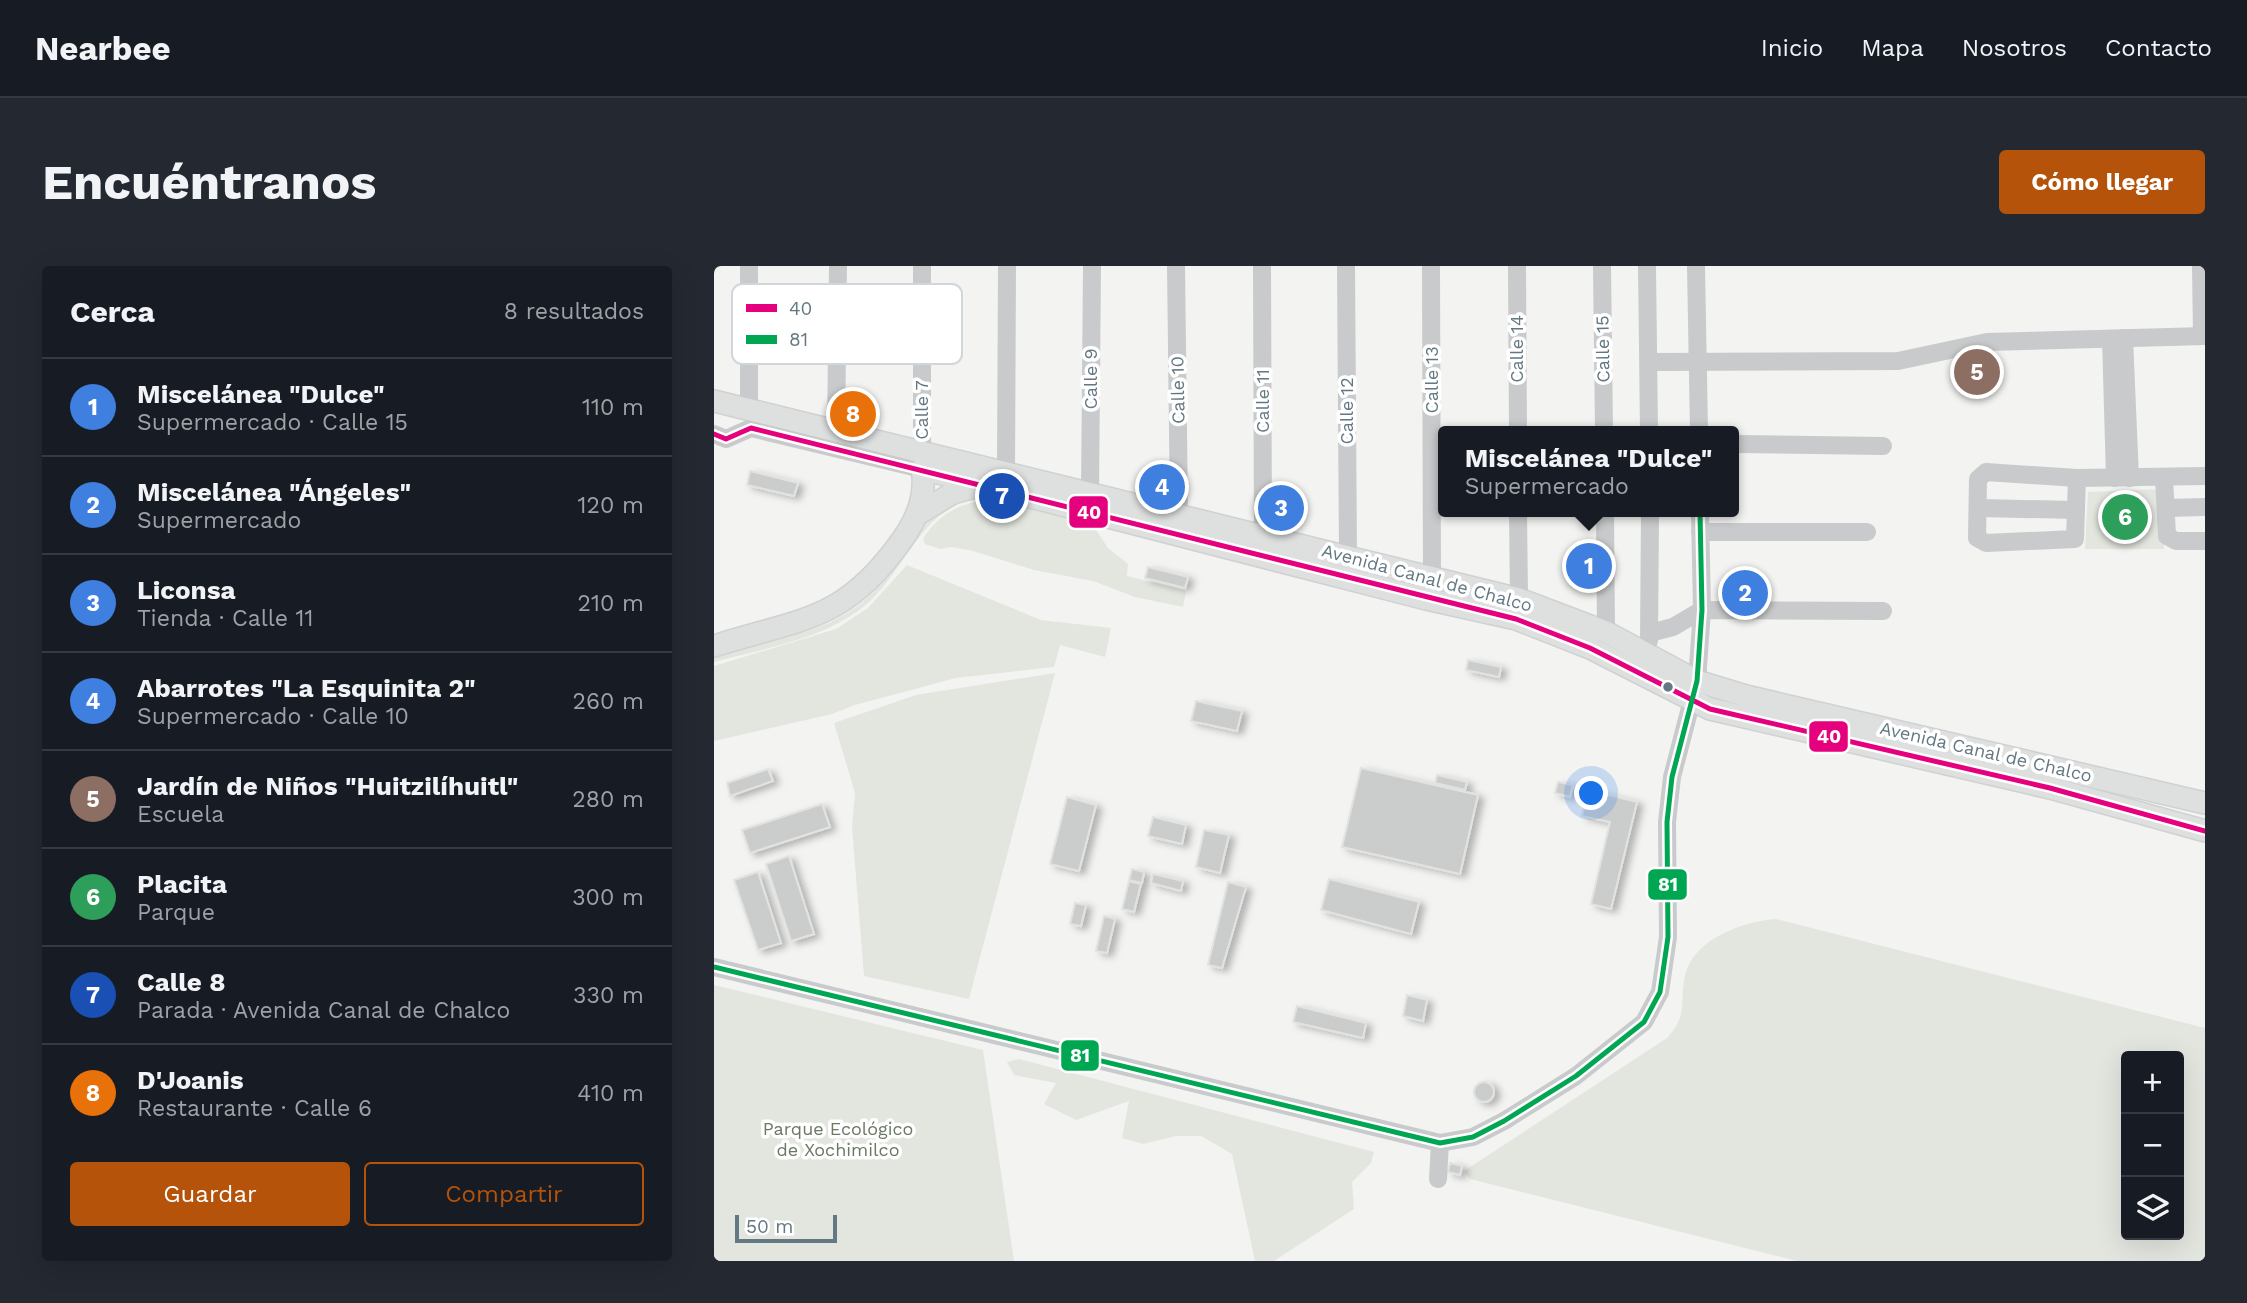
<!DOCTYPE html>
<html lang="es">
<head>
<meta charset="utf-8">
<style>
  body { margin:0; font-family:"Work Sans",sans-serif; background:#242831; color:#f1f3f6 }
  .controls { position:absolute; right:21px; bottom:21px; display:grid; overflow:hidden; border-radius:7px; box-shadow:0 7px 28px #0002 }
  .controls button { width:63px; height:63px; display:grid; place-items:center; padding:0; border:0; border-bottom:2px solid #363941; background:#171b24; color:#f1f3f6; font:35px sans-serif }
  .scale { position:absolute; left:21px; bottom:18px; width:102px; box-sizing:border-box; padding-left:7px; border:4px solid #637882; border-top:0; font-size:19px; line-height:24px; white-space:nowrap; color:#637882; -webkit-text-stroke:5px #fff; paint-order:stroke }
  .you { position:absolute; left:878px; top:528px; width:24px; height:24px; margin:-18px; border:5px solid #fff; border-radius:50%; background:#1a73e8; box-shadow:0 0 0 10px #1a73e833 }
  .badge { display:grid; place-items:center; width:46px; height:46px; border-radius:50%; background:#b45309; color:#fff; font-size:23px; font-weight:700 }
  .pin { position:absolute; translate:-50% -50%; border:4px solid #fff; box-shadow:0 2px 7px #0006 }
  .popup { position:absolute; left:724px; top:160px; width:301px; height:91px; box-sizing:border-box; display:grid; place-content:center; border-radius:7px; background:#171b24; filter:drop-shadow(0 2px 5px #0005); font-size:23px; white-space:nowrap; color:#9ea1a6 }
  .popup b { font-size:26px; color:#f1f3f6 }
  .popup::after { content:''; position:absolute; left:50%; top:100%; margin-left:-14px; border:14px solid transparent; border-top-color:#171b24 }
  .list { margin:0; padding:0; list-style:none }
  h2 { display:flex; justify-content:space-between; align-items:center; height:91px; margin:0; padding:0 28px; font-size:30px }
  h2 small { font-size:23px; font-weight:400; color:#9ea1a6 }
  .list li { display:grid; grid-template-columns:46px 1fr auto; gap:21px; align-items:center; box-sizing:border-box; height:98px; padding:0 28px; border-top:2px solid #363941 }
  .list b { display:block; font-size:26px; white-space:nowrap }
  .list p { margin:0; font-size:23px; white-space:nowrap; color:#9ea1a6 }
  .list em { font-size:23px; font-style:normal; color:#9ea1a6 }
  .actions { display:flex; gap:14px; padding:21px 28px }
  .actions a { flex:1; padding:16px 0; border:2px solid #b45309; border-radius:7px; text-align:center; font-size:24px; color:#b45309 }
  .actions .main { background:#b45309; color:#fff }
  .icon { flex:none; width:38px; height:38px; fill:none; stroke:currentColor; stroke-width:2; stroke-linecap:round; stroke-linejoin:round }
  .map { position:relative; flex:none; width:1491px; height:995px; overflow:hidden; border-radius:7px }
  header { display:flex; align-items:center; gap:42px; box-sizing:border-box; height:98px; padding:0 35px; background:#171b24; border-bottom:2px solid #363941 }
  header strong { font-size:33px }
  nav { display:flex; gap:38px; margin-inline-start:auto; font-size:24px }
  .intro { display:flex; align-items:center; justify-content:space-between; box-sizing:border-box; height:168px; padding:0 42px }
  h1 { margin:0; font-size:49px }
  .button { padding:18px 32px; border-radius:7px; background:#b45309; color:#fff; font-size:24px; font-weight:700 }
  main { display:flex; gap:42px; padding:0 42px }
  aside { flex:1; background:#171b24; border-radius:7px; box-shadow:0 7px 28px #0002 }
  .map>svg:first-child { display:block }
  .green { fill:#e3e6df; fill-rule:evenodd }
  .building { fill:#cbcdcd; stroke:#e2e2e1; stroke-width:2; filter:url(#shadow) }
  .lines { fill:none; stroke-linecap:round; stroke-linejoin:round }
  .major-casing { stroke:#d0d1d1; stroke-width:24 }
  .minor { stroke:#c8cacb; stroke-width:18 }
  .major { stroke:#dedfdf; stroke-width:21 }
  .bus-1-casing { stroke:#fff; stroke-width:10 }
  .bus-2-casing { stroke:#fff; stroke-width:10 }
  .bus-1 { stroke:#e5007d; stroke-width:5 }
  .bus-2 { stroke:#00a651; stroke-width:5 }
  .bus-dot { fill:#637882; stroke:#fff; stroke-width:2.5 }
  .labels { text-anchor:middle; stroke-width:7; stroke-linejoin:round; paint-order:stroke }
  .street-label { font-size:18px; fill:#637882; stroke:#fff }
  .park-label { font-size:18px; fill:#697962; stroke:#fff }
  .key { fill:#fff; stroke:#d0d6da; stroke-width:2 }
  .key-label { font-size:19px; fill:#637882 }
  .line-badge { stroke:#fff; stroke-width:2.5 }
  .badge-label { font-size:19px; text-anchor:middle; font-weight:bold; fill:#fff }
</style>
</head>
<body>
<header>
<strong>Nearbee</strong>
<nav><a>Inicio</a><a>Mapa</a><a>Nosotros</a><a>Contacto</a></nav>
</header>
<div class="intro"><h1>Encuéntranos</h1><a class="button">Cómo llegar</a></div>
<main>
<aside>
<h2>Cerca<small>8 resultados</small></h2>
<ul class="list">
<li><span class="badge" style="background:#3f7fe0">1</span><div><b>Miscelánea &quot;Dulce&quot;</b><p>Supermercado · Calle 15</p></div><em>110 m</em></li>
<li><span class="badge" style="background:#3f7fe0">2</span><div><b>Miscelánea &quot;Ángeles&quot;</b><p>Supermercado</p></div><em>120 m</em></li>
<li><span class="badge" style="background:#3f7fe0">3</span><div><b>Liconsa</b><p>Tienda · Calle 11</p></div><em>210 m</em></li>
<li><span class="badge" style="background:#3f7fe0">4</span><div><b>Abarrotes &quot;La Esquinita 2&quot;</b><p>Supermercado · Calle 10</p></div><em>260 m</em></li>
<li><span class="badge" style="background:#8d6e63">5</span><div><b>Jardín de Niños &quot;Huitzilíhuitl&quot;</b><p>Escuela</p></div><em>280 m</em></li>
<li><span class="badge" style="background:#2e9e5b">6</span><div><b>Placita</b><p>Parque</p></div><em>300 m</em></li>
<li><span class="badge" style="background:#1a4fb4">7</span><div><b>Calle 8</b><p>Parada · Avenida Canal de Chalco</p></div><em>330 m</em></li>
<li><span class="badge" style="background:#e8710a">8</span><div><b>D'Joanis</b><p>Restaurante · Calle 6</p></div><em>410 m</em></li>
</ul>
<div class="actions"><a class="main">Guardar</a><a>Compartir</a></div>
</aside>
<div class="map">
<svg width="1491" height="995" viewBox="0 0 1491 995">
  <defs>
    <filter id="shadow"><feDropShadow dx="5.5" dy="3" stdDeviation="3.5" flood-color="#0004"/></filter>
  </defs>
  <rect width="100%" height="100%" fill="#f3f3f1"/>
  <g class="green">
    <path d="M 1450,223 L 1450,283 L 1371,283 L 1374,226 Z"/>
    <path d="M 277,233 L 378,258 L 394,282 L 414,298 L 413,310 L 472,325 L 469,341 L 421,331 L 379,315 L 320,304 L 259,285 L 238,281 L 226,283 L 211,278 L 209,273 C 225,247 247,237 277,233 Z"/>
    <path d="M 247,236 C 204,255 188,306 154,337 C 113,373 51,382 0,396 L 0,389 C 53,375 120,368 159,326 C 182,302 197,273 219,248 L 227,241 Z"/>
    <path d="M 193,299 L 327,354 L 397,362 L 391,391 L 346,379 L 340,401 L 242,412 L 141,439 L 118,448 L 0,475 L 0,400 L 122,363 L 154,342 Z"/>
    <path d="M 341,407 L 255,733 L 150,710 L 138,561 L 141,527 L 120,457 L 202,429 Z"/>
    <path d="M 1062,653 L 1491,762 L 1491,995 L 1083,995 L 756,913 L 750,905 L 953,772 C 976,747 964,734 972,706 C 982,672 1031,655 1062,653 ZM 1412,790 L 1465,790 L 1465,969 L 1412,969 Z"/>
    <path d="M 0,719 L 269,784 L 300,995 L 0,995 Z"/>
    <path d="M 305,793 L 660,886 L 657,897 L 638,916 L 640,943 L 560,995 L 541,995 L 518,888 L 487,870 L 462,870 L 429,878 L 408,872 L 415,835 L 362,854 L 330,838 L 342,817 L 300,809 L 293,796 Z"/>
  </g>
  <g class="building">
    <path d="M 36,205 L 84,217 L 80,230 L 33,219 Z"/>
    <path d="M 434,301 L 474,311 L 471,322 L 431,312 Z"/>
    <path d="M 754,394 L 787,401 L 785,411 L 752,404 Z"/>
    <path d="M 482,435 L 528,445 L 523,465 L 477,455 Z"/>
    <path d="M 647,502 L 764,529 L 746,608 L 628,581 Z"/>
    <path d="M 54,503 L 59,515 L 16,530 L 13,517 Z"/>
    <path d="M 723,509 L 753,516 L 751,524 L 721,517 Z"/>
    <path d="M 844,516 L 859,519 L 856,531 L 841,527 Z"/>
    <path d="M 875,524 L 923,536 L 897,643 L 877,638 L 896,556 L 868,550 Z"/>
    <path d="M 353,531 L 382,539 L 365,605 L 336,598 Z"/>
    <path d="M 108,538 L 116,561 L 36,587 L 28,564 Z"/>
    <path d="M 439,551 L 472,559 L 468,578 L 434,570 Z"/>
    <path d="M 490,564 L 515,569 L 506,607 L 482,601 Z"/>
    <path d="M 75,590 L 100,668 L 77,675 L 52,598 Z"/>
    <path d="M 418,603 L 430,606 L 428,617 L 415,614 Z"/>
    <path d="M 44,606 L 67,677 L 44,684 L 20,614 Z"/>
    <path d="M 439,608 L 469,615 L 467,625 L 437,617 Z"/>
    <path d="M 615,613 L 705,636 L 697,668 L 607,644 Z"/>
    <path d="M 415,615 L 427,618 L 420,646 L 408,643 Z"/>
    <path d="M 514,616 L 532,621 L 508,702 L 494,699 Z"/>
    <path d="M 361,637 L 372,639 L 367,660 L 356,658 Z"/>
    <path d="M 390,650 L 401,653 L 393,687 L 382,685 Z"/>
    <path d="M 693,729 L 713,734 L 709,755 L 689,750 Z"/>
    <path d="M 583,740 L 652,757 L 649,772 L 579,756 Z"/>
    <circle cx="770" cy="826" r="10"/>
    <path d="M 736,897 L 748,900 L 746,909 L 734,906 Z"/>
  </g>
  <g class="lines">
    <defs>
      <g id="major">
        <path d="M 0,135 L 805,333 L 892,366 L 983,415 L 1032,430 L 1491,537"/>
        <path d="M 204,248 L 239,227 L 265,220"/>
        <path d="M 0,380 C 88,352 130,356 188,274 C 203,253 213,230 208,203 L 712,333 L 802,353 L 876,382 L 996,443 L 1336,522 L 1491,565"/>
      </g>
    </defs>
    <use href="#major" class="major-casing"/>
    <g class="minor">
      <path d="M 35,0 L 35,143"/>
      <path d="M 462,0 L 465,247"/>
      <path d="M 548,0 L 549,270"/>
      <path d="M 632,0 L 634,291"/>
      <path d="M 717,0 L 718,313"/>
      <path d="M 803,0 L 804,165"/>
      <path d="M 888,0 L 890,165"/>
      <path d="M 933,0 L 935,165"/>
      <path d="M 982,0 L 985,165"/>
      <path d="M 1487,0 L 1488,70"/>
      <path d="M 1410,72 L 1416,212"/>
      <path d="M 1397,73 L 1401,212"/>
      <path d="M 935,96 L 1184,95 L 1273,76 L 1491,70"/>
      <path d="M 122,166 L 124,0"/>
      <path d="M 0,168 L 12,173 L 37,162 L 208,203 L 208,0"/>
      <path d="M 1020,178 L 1169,180"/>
      <path d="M 292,206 L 293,0"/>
      <path d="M 1450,211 L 1453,270 L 1462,275 L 1491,275"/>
      <path d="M 1363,212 L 1361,273 L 1272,277 L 1263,272 L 1264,213 L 1272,206 L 1363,212 L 1491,210"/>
      <path d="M 376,227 L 378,0"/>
      <path d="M 1264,242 L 1362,244"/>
      <path d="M 1452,242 L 1491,241"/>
      <path d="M 804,246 L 805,333"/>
      <path d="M 891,246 L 892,366"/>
      <path d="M 986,266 L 1153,266"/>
      <path d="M 936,367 L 959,361 L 988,344 L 1169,345"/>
      <path d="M 935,375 L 936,246"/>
      <path d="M 0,701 L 726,877 L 759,871 L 790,855 L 862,810 L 930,756 L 946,726 L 954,671 L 953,556 L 958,511 L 983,415 L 988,344 L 986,246"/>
      <path d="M 724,913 L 726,877"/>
    </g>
    <use href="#major" class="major"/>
    <defs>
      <path id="bus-1" d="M 0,168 L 12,173 L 37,162 L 802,353 L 876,382 L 996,443 L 1336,522 L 1491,565"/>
      <path id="bus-2" d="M 0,701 L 726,877 L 759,871 L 790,855 L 862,810 L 930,756 L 946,726 L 954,671 L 953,556 L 958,511 L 983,415 L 988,344 L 986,246"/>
    </defs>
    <use href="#bus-1" class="bus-1-casing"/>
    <use href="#bus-2" class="bus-2-casing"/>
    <use href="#bus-1" class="bus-1"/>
    <use href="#bus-2" class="bus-2"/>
  </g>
  <circle class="bus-dot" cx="954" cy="421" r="6"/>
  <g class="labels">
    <g class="street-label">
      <text transform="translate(803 83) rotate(-90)" y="6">Calle 14</text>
      <text transform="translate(889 83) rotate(-91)" y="6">Calle 15</text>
      <text transform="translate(377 113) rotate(-90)" y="6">Calle 9</text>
      <text transform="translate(718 114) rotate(-90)" y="6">Calle 13</text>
      <text transform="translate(464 124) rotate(-91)" y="6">Calle 10</text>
      <text transform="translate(549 135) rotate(-90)" y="6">Calle 11</text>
      <text transform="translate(208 144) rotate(-90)" y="6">Calle 7</text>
      <text transform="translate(633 145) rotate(-90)" y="6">Calle 12</text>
      <text transform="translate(713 312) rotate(15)" y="6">Avenida Canal de Chalco</text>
      <text transform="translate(1272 486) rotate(13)" y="6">Avenida Canal de Chalco</text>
    </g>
    <g class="park-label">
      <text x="124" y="869">Parque Ecológico<tspan x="124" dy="21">de Xochimilco</tspan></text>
    </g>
  </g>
  <rect x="18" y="18" width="230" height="80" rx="10" class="key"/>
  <rect x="32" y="38" width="31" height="8" fill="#e5007d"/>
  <rect x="32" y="69" width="31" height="9" fill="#00a651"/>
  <g class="key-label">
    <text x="75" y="49">40</text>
    <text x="75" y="80">81</text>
  </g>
  <g class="line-badge">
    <rect x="354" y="229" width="41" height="34" rx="7" fill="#e5007d"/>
    <rect x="1094" y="454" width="41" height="33" rx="7" fill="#e5007d"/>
    <rect x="933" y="602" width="41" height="33" rx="7" fill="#00a651"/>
    <rect x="346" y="773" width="40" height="33" rx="7" fill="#00a651"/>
  </g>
  <g class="badge-label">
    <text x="375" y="253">40</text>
    <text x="1115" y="477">40</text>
    <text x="954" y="625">81</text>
    <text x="366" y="796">81</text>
  </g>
</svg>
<div class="controls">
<button>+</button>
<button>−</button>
<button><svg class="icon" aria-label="layers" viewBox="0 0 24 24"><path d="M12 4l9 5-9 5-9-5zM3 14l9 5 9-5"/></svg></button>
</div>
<div class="scale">50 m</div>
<div class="you"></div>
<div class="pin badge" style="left:875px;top:300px;background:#3f7fe0">1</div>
<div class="popup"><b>Miscelánea &quot;Dulce&quot;</b>Supermercado</div>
<div class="pin badge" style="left:1031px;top:327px;background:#3f7fe0">2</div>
<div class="pin badge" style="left:567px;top:242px;background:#3f7fe0">3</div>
<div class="pin badge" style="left:448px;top:221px;background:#3f7fe0">4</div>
<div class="pin badge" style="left:1263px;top:106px;background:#8d6e63">5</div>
<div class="pin badge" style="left:1411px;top:251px;background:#2e9e5b">6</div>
<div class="pin badge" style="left:288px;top:230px;background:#1a4fb4">7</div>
<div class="pin badge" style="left:139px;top:148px;background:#e8710a">8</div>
</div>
</main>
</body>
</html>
